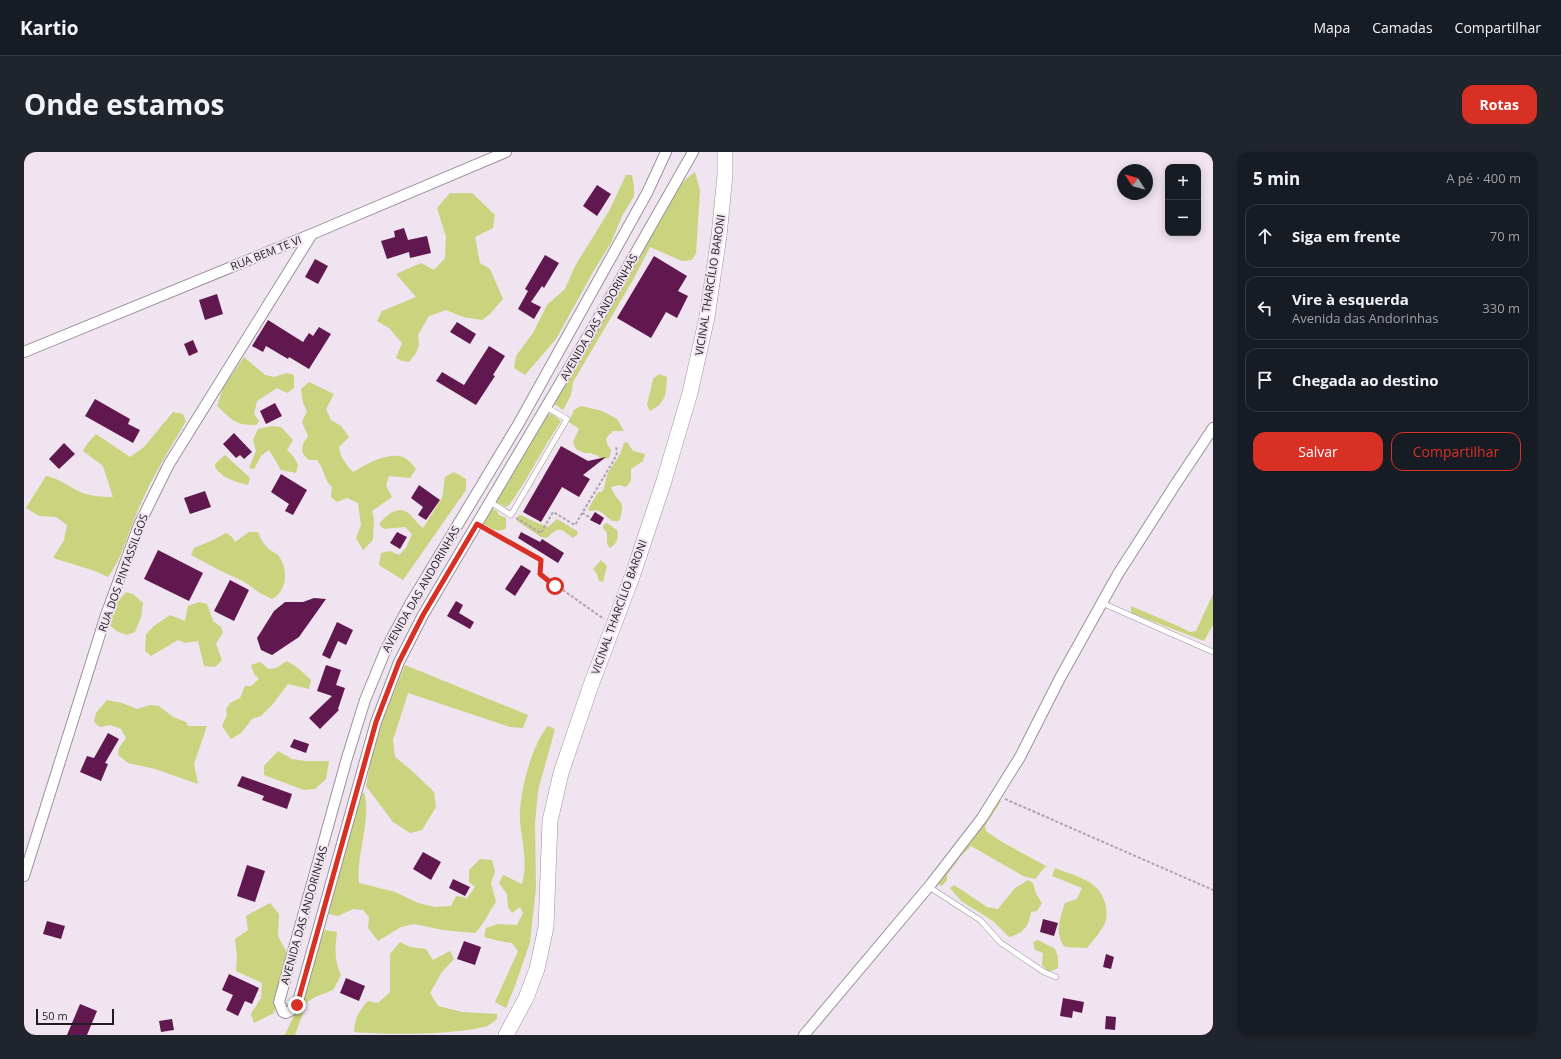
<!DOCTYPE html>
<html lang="pt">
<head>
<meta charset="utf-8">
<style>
  body { margin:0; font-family:"Open Sans",sans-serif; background:#20242c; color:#f1f3f6 }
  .controls { position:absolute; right:12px; top:12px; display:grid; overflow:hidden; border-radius:8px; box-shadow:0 2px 10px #0003 }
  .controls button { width:36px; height:36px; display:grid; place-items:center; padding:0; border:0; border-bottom:1px solid #363941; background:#171b24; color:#f1f3f6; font:20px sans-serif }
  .compass { position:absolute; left:1093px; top:12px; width:36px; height:36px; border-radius:50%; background:#171b24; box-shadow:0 2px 10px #0003; rotate:306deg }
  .scale { position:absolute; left:12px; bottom:10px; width:78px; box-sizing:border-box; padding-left:4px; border:2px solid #201d21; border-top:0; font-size:11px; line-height:14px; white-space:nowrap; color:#201d21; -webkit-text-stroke:3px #efe4ef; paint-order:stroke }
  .stop { position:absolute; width:12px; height:12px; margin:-9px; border:3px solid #d93025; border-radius:50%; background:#fff }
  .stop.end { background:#d93025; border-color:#fff; box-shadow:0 1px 4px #0008 }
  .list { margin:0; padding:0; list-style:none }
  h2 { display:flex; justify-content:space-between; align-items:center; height:52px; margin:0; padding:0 16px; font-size:17px }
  h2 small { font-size:13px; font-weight:400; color:#9ea1a6 }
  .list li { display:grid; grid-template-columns:26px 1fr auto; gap:12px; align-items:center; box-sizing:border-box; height:64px; margin:0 8px 8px; padding:0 8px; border:1px solid #363941; border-radius:12px }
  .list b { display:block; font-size:15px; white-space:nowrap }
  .list p { margin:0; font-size:13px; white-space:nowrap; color:#9ea1a6 }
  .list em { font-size:13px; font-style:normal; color:#9ea1a6 }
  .actions { display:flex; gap:8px; padding:12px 16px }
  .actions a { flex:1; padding:9px 0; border:1px solid #d93025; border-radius:12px; text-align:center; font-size:14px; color:#d93025 }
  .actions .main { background:#d93025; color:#fff }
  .icon { flex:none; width:22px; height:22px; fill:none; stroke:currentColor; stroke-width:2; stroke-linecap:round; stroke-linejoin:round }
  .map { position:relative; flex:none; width:1189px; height:883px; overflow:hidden; border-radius:12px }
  header { display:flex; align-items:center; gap:24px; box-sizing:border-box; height:56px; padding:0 20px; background:#171b24; border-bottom:1px solid #363941 }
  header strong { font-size:19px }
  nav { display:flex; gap:22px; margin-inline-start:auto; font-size:14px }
  .intro { display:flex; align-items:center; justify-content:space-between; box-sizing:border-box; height:96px; padding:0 24px }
  h1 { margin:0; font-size:28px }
  .button { padding:10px 18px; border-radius:12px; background:#d93025; color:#fff; font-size:14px; font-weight:700 }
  main { display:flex; gap:24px; padding:0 24px }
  aside { flex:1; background:#171b24; border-radius:12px; box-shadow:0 2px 10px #0003 }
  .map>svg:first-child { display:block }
  .green { fill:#cad37d }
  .building { fill:#61184e }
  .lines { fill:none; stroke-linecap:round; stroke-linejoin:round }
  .lane-casing { stroke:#9b919c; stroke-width:6 }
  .street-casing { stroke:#9b919c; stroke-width:12 }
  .secondary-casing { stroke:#9b919c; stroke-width:16 }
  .path { stroke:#ada4ad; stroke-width:2; stroke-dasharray:3 2; stroke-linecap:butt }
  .lane { stroke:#fff; stroke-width:5 }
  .street { stroke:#fff; stroke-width:10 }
  .secondary { stroke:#fff; stroke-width:15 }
  .route { stroke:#d93025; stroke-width:5 }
  .labels { text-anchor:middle; stroke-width:4; stroke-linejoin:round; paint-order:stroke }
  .street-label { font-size:11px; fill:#201d21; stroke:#efe4ef }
</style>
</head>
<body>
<header>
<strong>Kartio</strong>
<nav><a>Mapa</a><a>Camadas</a><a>Compartilhar</a></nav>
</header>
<div class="intro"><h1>Onde estamos</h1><a class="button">Rotas</a></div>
<main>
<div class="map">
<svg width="1189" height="883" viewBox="0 0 1189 883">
  <rect width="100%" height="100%" fill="#efe4ef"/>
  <g class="green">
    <path d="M 671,20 L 676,39 L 672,101 L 668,108 L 658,109 L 626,95 L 609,128 L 549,230 L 547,243 L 539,258 L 529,251 L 651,39 L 662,27 Z"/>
    <path d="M 602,23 L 608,23 L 610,35 L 610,44 L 598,64 L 587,91 L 569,120 L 532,187 L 501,223 L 490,216 L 492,204 L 509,181 L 523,153 L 541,137 L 551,114 L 585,59 Z"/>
    <path d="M 426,41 L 448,41 L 471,63 L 469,76 L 451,85 L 456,111 L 466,117 L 479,147 L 466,162 L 458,168 L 439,165 L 422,158 L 405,164 L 394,183 L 395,193 L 392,201 L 385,210 L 378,209 L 372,206 L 378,191 L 365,176 L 353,169 L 358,159 L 392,145 L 372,122 L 397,111 L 410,118 L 421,106 L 422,85 L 413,56 Z"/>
    <path d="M 220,205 L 241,223 L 250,225 L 263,221 L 270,223 L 270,236 L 263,241 L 253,236 L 233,249 L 230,262 L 235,269 L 232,273 C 210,273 209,268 193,254 L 199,236 Z"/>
    <path d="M 635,222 L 643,225 C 642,242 643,250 626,259 L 623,253 L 629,227 Z"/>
    <path d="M 285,230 L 310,242 L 302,257 L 307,268 L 317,274 L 325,285 L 315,295 C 316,305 322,312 329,320 C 341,313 359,302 375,304 C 383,305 388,312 392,317 L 386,326 L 365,324 L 362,334 L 368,345 L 348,359 L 350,366 L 349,388 L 339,398 L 332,386 L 337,373 L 334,351 L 323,346 L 313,350 L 307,345 L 308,335 C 300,328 300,316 293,308 L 285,308 C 275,301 277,293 284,284 L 278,270 L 283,259 L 279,251 L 277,237 Z"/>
    <path d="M 557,254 L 578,259 L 593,267 L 600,279 L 589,279 L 582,286 L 583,292 L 587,298 L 585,306 L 578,307 L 572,303 L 566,301 L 560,301 L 552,297 L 549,290 L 555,277 L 545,270 L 550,258 Z"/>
    <path d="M 149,260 L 159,262 L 162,269 C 145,298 127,327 114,358 C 104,380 99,405 84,425 L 71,419 L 29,406 L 40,388 L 43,373 L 32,365 L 15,364 L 2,356 L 22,324 C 36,327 42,333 54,339 C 64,344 78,345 89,345 L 79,314 L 59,299 L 63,292 L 72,282 L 106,305 L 120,295 Z"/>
    <path d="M 528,262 L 537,269 C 519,296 505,325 486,352 L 482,355 L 470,349 L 520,263 Z"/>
    <path d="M 248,274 L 257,275 L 269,288 L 263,298 L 270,305 L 274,313 L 272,321 L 257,318 L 245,298 L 237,304 L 230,317 L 225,316 L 232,299 L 229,288 L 234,277 Z"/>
    <path d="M 603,290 L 609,299 L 621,302 L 619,309 L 607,317 L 607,329 L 602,335 L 595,333 L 587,335 C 592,351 604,347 595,369 L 588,369 C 581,364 576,356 566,359 L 564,357 L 574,340 L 578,340 C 582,333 581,326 585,319 C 592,308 596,305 600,291 Z"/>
    <path d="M 201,303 L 226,326 L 224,333 C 210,329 199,327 191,315 L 191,312 Z"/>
    <path d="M 430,320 L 442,327 L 442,338 L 379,428 L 355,413 L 357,401 L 366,399 L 375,403 L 382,396 L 388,382 L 381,375 L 360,377 L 355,372 C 361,365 372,353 383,360 C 389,364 393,372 399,376 L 418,346 L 421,325 Z"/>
    <path d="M 466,356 L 473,359 L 475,363 L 482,366 L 482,376 C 474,382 466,376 458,371 Z"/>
    <path d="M 497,363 L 511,370 L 524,375 L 533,367 L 553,379 L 554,382 L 549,386 C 537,377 535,373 523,386 L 517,385 L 493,369 L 494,364 Z"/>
    <path d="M 583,371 L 593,378 C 595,386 593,392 586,396 L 583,392 L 583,381 L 579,376 L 580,372 Z"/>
    <path d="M 225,380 L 234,380 C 236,385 238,390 242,394 C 245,399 253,400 256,406 C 264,418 263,440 248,447 L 236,441 L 219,429 L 197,419 L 167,403 L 170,396 L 189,388 L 202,381 L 208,385 L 211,390 Z"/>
    <path d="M 577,408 L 583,414 L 579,430 L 575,429 L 573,422 L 569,417 Z"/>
    <path d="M 102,440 L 109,442 L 119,451 L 117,465 L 111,480 L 103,483 L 94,480 L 84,472 L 90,454 Z"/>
    <path d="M 1189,442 L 1189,473 L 1180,489 L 1107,461 L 1107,454 L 1154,474 L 1166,480 L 1172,479 Z"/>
    <path d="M 175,450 L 183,452 L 189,469 L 197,475 L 199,480 L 192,492 L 198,508 L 191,515 L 180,514 L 174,489 L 161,491 L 154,488 L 127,504 L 121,499 L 122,482 L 130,474 L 146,463 L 161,469 L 164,454 Z"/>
    <path d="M 263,509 L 274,516 L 287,528 L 285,537 L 264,532 L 248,553 L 237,564 L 228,567 L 217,581 L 207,587 L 198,574 L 203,563 L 202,558 L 206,551 L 216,546 L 221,534 L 227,534 L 235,527 L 230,522 L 227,513 L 236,510 L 245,517 L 252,516 Z"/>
    <path d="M 381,513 L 504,563 L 499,576 L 486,575 L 384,541 L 369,588 L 371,605 L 387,618 L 410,640 L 412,655 L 398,678 L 386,681 L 369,670 L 342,634 L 351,587 Z"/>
    <path d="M 83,548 L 98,551 L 113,557 L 126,553 L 135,554 L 149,565 L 162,570 L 164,574 L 183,574 L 170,612 L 174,632 L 131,617 L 104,611 L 94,603 L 95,596 L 102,586 L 97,577 L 86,573 L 76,575 L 70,570 L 72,561 Z"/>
    <path d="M 524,574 L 531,577 L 514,639 L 511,671 L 512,736 L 506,790 L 491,834 L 482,856 L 471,850 L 494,799 L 488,791 L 475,789 L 460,785 L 462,776 L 474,772 L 493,773 L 499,761 L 496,755 L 488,761 L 484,755 L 483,742 L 475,731 L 479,723 L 498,732 C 504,710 498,691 496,669 C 494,645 508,591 524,574 Z"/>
    <path d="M 254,599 L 268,607 L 281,609 L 305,609 L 302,627 L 291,637 L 280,638 L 240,623 L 240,614 Z"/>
    <path d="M 340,640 C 348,668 332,701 335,731 L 371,740 L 394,751 L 411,755 L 427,754 L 432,744 L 443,746 L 451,735 L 445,730 L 445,718 L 456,707 L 468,708 L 471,720 L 467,731 L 472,750 C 464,761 461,771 451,781 L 419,778 L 390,772 L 377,775 L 354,789 L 344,776 L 345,765 L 339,758 L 329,757 L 314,764 L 305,762 L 312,729 L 335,646 Z"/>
    <path d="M 972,648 L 977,649 L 961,674 L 962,679 L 978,690 L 1022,714 L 1011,727 L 999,724 L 947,694 L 936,705 L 923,723 L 923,728 L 918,734 L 912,731 Z"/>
    <path d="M 1031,716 C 1053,725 1077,728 1082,755 C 1083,761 1083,768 1080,773 C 1076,781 1069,788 1063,796 L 1041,795 C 1030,782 1036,766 1041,751 L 1053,747 L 1058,736 L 1028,724 Z"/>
    <path d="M 1004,728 L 1009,731 L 1012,742 L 1018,751 L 1013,759 L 1007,760 C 1005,774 1000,781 985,785 L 969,769 L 937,749 L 926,736 L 930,733 L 963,755 L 974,757 L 991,736 Z"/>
    <path d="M 246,751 L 255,762 L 254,784 L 263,801 L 250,861 L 230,871 L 227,862 L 237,846 L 238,831 L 212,819 L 213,804 L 211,787 L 224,778 L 222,764 Z"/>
    <path d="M 300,778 L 313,780 C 311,795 310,809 317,823 L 309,838 L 291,845 L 283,850 L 271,883 L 261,883 L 280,842 L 293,793 Z"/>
    <path d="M 1014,788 L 1031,797 L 1034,805 L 1034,816 L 1025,820 L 1018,813 L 1019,801 L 1011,798 L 1009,790 Z"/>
    <path d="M 376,790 L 386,795 L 402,797 L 409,808 L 426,799 L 430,807 L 418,820 L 406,841 L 414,854 L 438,860 L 473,862 L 473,867 C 469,870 465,874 460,875 C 424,883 366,883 330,880 C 331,866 334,860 344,849 L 354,851 L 366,840 L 366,802 Z"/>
  </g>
  <g class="building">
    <path d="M 573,33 L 587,42 L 573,64 L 559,54 Z"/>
    <path d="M 380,76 L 384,88 L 403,84 L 407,101 L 386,106 L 385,100 L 363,107 L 357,89 L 371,85 L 370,79 Z"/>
    <path d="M 521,103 L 535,111 L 520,136 L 518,134 L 507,150 L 517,155 L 510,167 L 494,157 L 504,139 L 501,137 Z"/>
    <path d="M 630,104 L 663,124 L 654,139 L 664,144 L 653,166 L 642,160 L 627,186 L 593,166 Z"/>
    <path d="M 291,107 L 304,114 L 294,132 L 281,125 Z"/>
    <path d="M 193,142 L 199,162 L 181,168 L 175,148 Z"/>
    <path d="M 244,168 L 279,190 L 285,181 L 289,184 L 295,175 L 307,182 L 285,217 L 265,205 L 264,207 L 242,194 L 239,200 L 228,194 Z"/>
    <path d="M 433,170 L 452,182 L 446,192 L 426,180 Z"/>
    <path d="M 169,188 L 174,200 L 165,204 L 160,192 Z"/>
    <path d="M 465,194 L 481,204 L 469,223 L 471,224 L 452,253 L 412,229 L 418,220 L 440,233 Z"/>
    <path d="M 71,247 L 106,267 L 104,272 L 116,278 L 109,291 L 61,264 Z"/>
    <path d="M 251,251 L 258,264 L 242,272 L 236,259 Z"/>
    <path d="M 210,281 L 228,300 L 220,307 L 216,303 L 212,306 L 199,292 Z"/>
    <path d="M 40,291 L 51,302 L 35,317 L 25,307 Z"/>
    <path d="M 537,294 L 564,309 L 582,305 L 559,323 L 566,327 L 555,345 L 538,335 L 517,370 L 499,360 Z"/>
    <path d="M 257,322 L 283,338 L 269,363 L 261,359 L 265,352 L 247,340 Z"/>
    <path d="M 395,333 L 416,348 L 402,368 L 394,363 L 399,355 L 387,346 Z"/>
    <path d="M 181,339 L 187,355 L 166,362 L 160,346 Z"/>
    <path d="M 571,360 L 580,366 L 576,373 L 566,368 Z"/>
    <path d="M 373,380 L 383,385 L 376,397 L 366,391 Z"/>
    <path d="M 497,380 L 516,390 L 518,387 L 540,401 L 534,411 L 494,386 Z"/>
    <path d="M 134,398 L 179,421 L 165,449 L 120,427 Z"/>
    <path d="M 497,413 L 507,419 L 491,444 L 481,437 Z"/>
    <path d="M 206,428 L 225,438 L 210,469 L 190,459 Z"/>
    <path d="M 290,446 L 302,447 L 275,485 L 248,503 L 237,498 L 233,486 L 250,459 L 261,450 L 279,450 Z"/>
    <path d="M 432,449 L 439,453 L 435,461 L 450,470 L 446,477 L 423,464 Z"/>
    <path d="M 313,470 L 329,478 L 322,493 L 314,489 L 306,507 L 298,503 Z"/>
    <path d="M 302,513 L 317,518 L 312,533 L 321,536 L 314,557 L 315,558 L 296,577 L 285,566 L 308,544 L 293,539 Z"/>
    <path d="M 84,581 L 95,587 L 81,611 L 84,612 L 77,629 L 56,620 L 63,604 L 70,606 Z"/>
    <path d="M 270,587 L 285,592 L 282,601 L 266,595 Z"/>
    <path d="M 218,624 L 268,642 L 263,657 L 238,648 L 240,644 L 213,634 Z"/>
    <path d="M 399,700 L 417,710 L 407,728 L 389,717 Z"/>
    <path d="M 223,713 L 241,719 L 231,750 L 213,744 Z"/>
    <path d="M 429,727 L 446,735 L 441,744 L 425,736 Z"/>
    <path d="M 1019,767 L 1034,771 L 1030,784 L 1016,780 Z"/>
    <path d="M 23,769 L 41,774 L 37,787 L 19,782 Z"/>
    <path d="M 440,789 L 457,795 L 451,813 L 433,807 Z"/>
    <path d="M 1082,802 L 1090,805 L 1087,817 L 1079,815 Z"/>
    <path d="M 205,822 L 235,836 L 228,852 L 221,849 L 214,864 L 202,858 L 209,843 L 198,838 Z"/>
    <path d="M 322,826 L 341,834 L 335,849 L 316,841 Z"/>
    <path d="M 1039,846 L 1060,850 L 1058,861 L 1049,859 L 1048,866 L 1036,864 Z"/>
    <path d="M 56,852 L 73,859 L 63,883 L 43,883 Z"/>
    <path d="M 1082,864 L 1092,865 L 1091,878 L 1081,877 Z"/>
    <path d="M 148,867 L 150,878 L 137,880 L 135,869 Z"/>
  </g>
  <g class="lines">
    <defs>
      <g id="lane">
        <path d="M 466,350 L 487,363 L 543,267 L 522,255"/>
        <path d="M 1078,451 L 1189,500"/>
        <path d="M 905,735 L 956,768 L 977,791 L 1020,820 L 1032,825"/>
      </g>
      <g id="street">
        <path d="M 642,0 L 623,41 L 589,102 L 495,271 L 386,452 L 362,497 L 341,548 L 323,606 L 255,850 L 259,860 L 262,861 L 270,857 L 273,853 L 352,570 L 375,510 L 399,463 L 574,167 L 669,0"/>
        <path d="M 0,200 L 288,82 L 482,0"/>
        <path d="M 0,724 L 82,463 L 115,373 L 145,312 L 288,82"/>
        <path d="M 780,883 L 907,732 L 958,666 L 996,605 L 1036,526 L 1094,422 L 1153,330 L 1189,276"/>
      </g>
      <path id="secondary" d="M 482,883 L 502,846 L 513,817 L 522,775 L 526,669 L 537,621 L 567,533 L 609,422 L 640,329 L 666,241 L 683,165 L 695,84 L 701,23 L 701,0"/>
    </defs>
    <use href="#lane" class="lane-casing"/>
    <use href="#street" class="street-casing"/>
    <use href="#secondary" class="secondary-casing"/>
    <g class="path">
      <path d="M 558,361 L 567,366"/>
      <path d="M 492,366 L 517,381 L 529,360 L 551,373 L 590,308 L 593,301 L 592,294"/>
      <path d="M 462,377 L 517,408 L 516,422 L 580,467"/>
      <path d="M 981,647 L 1189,738"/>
    </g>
    <use href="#lane" class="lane"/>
    <use href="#street" class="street"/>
    <use href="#secondary" class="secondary"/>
  </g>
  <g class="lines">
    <path class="route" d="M 273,853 L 352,570 L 375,510 L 399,463 L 453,372 L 517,408 L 516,422 L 531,434"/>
  </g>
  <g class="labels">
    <g class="street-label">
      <text transform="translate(242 101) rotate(-22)" y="4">RUA BEM TE VI</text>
      <text transform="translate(686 133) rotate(-81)" y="4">VICINAL THARCÍLIO BARONI</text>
      <text transform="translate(575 165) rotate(-60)" y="4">AVENIDA DAS ANDORINHAS</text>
      <text transform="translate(99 421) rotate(-70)" y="4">RUA DOS PINTASSILGOS</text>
      <text transform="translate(397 437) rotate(-60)" y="4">AVENIDA DAS ANDORINHAS</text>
      <text transform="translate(595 455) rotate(-70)" y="4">VICINAL THARCÍLIO BARONI</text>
      <text transform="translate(280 763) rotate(-74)" y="4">AVENIDA DAS ANDORINHAS</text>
    </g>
  </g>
</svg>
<div class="controls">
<button>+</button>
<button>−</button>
</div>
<svg class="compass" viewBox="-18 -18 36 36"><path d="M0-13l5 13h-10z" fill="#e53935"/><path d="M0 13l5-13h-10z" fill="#9ea1a6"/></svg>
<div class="scale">50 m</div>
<div class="stop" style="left:531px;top:434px"></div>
<div class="stop end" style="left:273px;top:853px"></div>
</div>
<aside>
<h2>5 min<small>A pé · 400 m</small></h2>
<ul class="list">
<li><svg class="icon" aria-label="ahead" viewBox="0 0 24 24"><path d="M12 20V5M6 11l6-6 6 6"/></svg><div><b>Siga em frente</b></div><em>70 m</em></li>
<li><svg class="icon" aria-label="left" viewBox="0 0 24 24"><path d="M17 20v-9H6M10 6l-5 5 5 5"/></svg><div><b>Vire à esquerda</b><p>Avenida das Andorinhas</p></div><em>330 m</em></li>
<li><svg class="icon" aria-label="arrive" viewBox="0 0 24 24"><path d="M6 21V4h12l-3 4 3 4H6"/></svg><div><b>Chegada ao destino</b></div></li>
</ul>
<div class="actions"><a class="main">Salvar</a><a>Compartilhar</a></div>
</aside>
</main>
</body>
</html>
